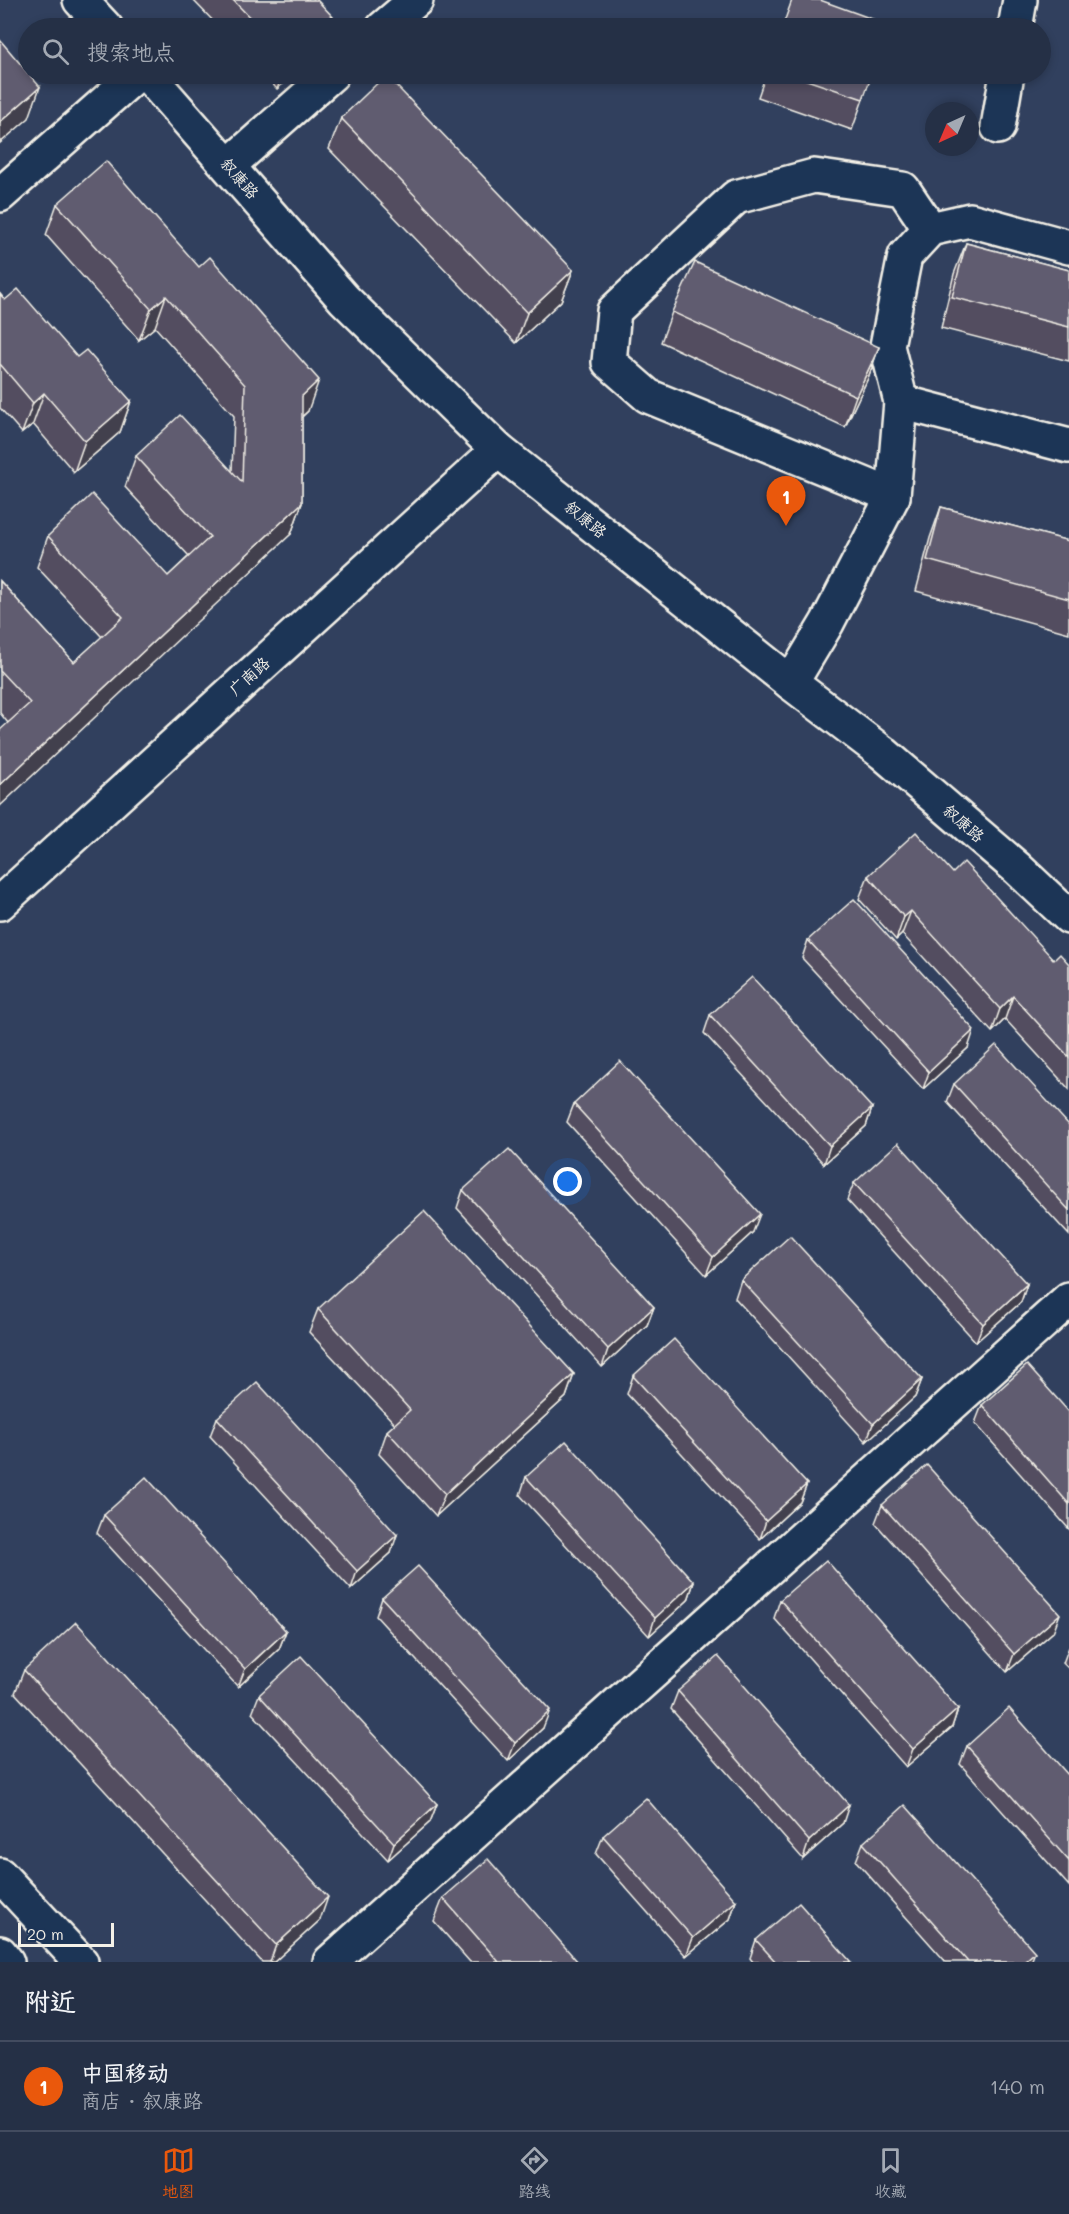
<!DOCTYPE html>
<html lang="zh">
<head>
<meta charset="utf-8">
<style>
  body { margin:0; font-family:Mali,"LXGW WenKai TC",sans-serif; background:#2d384d; color:#f1f3f6 }
  .compass { position:absolute; left:925px; top:102px; width:54px; height:54px; border-radius:50%; background:#253046; box-shadow:0 3px 9px #0003; rotate:224deg }
  .scale { position:absolute; left:18px; bottom:15px; width:96px; box-sizing:border-box; padding-left:6px; border:3px solid #f4f1e8; border-top:0; font-size:16px; line-height:21px; white-space:nowrap; color:#f4f1e8; -webkit-text-stroke:4px #1d3557; paint-order:stroke }
  .you { position:absolute; left:568px; top:1182px; width:21px; height:21px; margin:-15px; border:4px solid #fff; border-radius:50%; background:#1a73e8; box-shadow:0 0 0 9px #1a73e833 }
  .badge { display:grid; place-items:center; width:39px; height:39px; border-radius:50%; background:#ea580c; color:#fff; font-size:20px; font-weight:700 }
  .pin { position:absolute; translate:-50% -50px; filter:drop-shadow(0 2px 3px #0008) }
  .pin::after { content:''; position:absolute; top:32px; width:21px; height:18px; background:inherit; clip-path:polygon(0 0,100% 0,50% 100%) }
  .list { margin:0; padding:0; list-style:none }
  h2 { display:flex; justify-content:space-between; align-items:center; height:78px; margin:0; padding:0 24px; font-size:26px }
  h2 small { font-size:20px; font-weight:400; color:#a3a9b3 }
  .list li { display:grid; grid-template-columns:39px 1fr auto; gap:18px; align-items:center; box-sizing:border-box; height:90px; padding:0 24px; border-top:2px solid #424b5f }
  .list b { display:block; font-size:22px; white-space:nowrap }
  .list p { margin:0; font-size:20px; white-space:nowrap; color:#a3a9b3 }
  .list em { font-size:20px; font-style:normal; color:#a3a9b3 }
  .icon { flex:none; width:33px; height:33px; fill:none; stroke:currentColor; stroke-width:2; stroke-linecap:round; stroke-linejoin:round }
  .map { position:relative; flex:none; width:1069px; height:1962px; overflow:hidden }
  .search { position:absolute; background:#253046; box-shadow:0 3px 9px #0003; left:18px; right:18px; top:18px; height:66px; display:flex; align-items:center; gap:15px; box-sizing:border-box; padding:0 21px; border-radius:33px; color:#a3a9b3; font-size:22px }
  .sheet { height:168px; background:#253046 }
  nav { display:flex; justify-content:space-around; align-items:center; box-sizing:border-box; height:84px; border-top:2px solid #424b5f; background:#253046; font-size:16px; color:#a3a9b3 }
  nav a { display:grid; justify-items:center; gap:3px }
  nav .on { color:#ea580c }
  .map>svg:first-child { display:block }
  .lines { fill:none; stroke-linecap:round; stroke-linejoin:round }
  .minor-casing { stroke:#f4f1e8; stroke-width:38 }
  .minor { stroke:#1d3557; stroke-width:33 }
  .wall { fill:#534e60; stroke:#f4f1e8; stroke-width:1.5 }
  .shaded-wall { fill:#43404e; stroke:#f4f1e8; stroke-width:1.5 }
  .building { fill:#605b70; stroke:#f4f1e8; stroke-width:1.5 }
  .labels { text-anchor:middle; stroke-width:4.5; stroke-linejoin:round; paint-order:stroke }
  .street-label { font-size:16px; fill:#f4f1e8; stroke:#1d3557 }
</style>
</head>
<body>
<div class="map">
<svg width="1069" height="1962" viewBox="0 0 1069 1962">
  <rect width="100%" height="100%" fill="#31405e"/>
  <filter id="ink" filterUnits="userSpaceOnUse"><feTurbulence type="fractalNoise" baseFrequency=".0167" numOctaves="2"/><feDisplacementMap in="SourceGraphic" scale="12" xChannelSelector="R" yChannelSelector="G"/><feConvolveMatrix kernelMatrix="1 2 1 2 8 2 1 2 1" color-interpolation-filters="sRGB"/></filter>
  <g filter="url(#ink)">
    <g class="lines">
      <defs>
        <g id="minor">
          <path d="M 80,0 L 106,28"/>
          <path d="M 383,28 L 416,0"/>
          <path d="M 1015,28 L 1020,0"/>
          <path d="M 147,74 L 344,299 L 498,450 L 791,683 L 883,753 L 1017,868 L 1069,917"/>
          <path d="M 998,127 L 1007,74"/>
          <path d="M 229,165 L 332,74"/>
          <path d="M 0,195 L 137,74"/>
          <path d="M 901,402 L 1069,446"/>
          <path d="M 893,496 L 648,396 L 609,362 L 614,311 L 736,197 L 814,176 L 903,189 L 930,229"/>
          <path d="M 791,683 L 827,623 L 893,496 L 901,402 L 887,346 L 905,256 L 930,229 L 970,220 L 1069,247"/>
          <path d="M 0,903 L 498,450"/>
          <path d="M 0,1875 L 81,1962"/>
          <path d="M 0,1953 L 7,1962"/>
          <path d="M 330,1962 L 1069,1299"/>
        </g>
      </defs>
      <use href="#minor" class="minor-casing"/>
      <use href="#minor" class="minor"/>
    </g>
    <g class="wall">
      <path d="M 193,0 L 317,0 L 328,28 L 220,28 Z"/>
      <path d="M 263,74 L 294,74 L 277,89 Z"/>
      <path d="M 766,74 L 872,74 L 852,130 L 758,97 Z"/>
      <path d="M 341,118 L 573,270 L 561,301 L 516,343 L 329,149 Z"/>
      <path d="M 57,204 L 308,411 L 302,417 L 302,503 L 291,534 L 8,723 L 0,713 L 0,581 L 74,662 L 102,637 L 37,567 L 48,536 L 168,576 L 189,556 L 125,487 L 136,456 L 232,471 L 234,416 L 155,327 L 139,340 L 46,235 Z"/>
      <path d="M 966,243 L 1069,270 L 1069,361 L 941,328 L 954,274 Z"/>
      <path d="M 0,294 L 5,300 L 131,401 L 120,432 L 74,472 L 33,424 L 22,433 L 0,408 Z"/>
      <path d="M 672,312 L 879,347 L 868,378 L 845,427 L 661,342 Z"/>
      <path d="M 941,507 L 1069,541 L 1069,633 L 916,591 L 930,538 Z"/>
      <path d="M 953,873 L 1054,960 L 1069,964 L 1069,1089 L 1005,1019 L 992,1032 L 902,934 L 896,940 L 859,899 L 868,876 Z"/>
      <path d="M 808,940 L 968,1048 L 923,1089 L 802,958 Z"/>
      <path d="M 710,1015 L 872,1108 L 866,1126 L 824,1164 L 704,1033 Z"/>
      <path d="M 954,1084 L 1069,1125 L 1069,1235 L 947,1102 Z"/>
      <path d="M 574,1104 L 753,1232 L 706,1275 L 567,1122 Z"/>
      <path d="M 854,1183 L 1027,1284 L 1021,1302 L 976,1342 L 847,1200 Z"/>
      <path d="M 463,1190 L 654,1307 L 647,1325 L 602,1367 L 457,1208 Z"/>
      <path d="M 741,1280 L 922,1379 L 915,1397 L 866,1442 L 735,1298 Z"/>
      <path d="M 318,1309 L 574,1374 L 566,1397 L 436,1516 L 379,1454 L 387,1431 L 395,1424 L 309,1332 Z"/>
      <path d="M 633,1376 L 807,1484 L 800,1502 L 760,1539 L 627,1394 Z"/>
      <path d="M 982,1405 L 1069,1412 L 1069,1529 L 975,1423 Z"/>
      <path d="M 217,1418 L 391,1553 L 351,1589 L 210,1436 Z"/>
      <path d="M 526,1477 L 694,1582 L 688,1600 L 649,1636 L 520,1495 Z"/>
      <path d="M 882,1505 L 1053,1632 L 1007,1672 L 875,1523 Z"/>
      <path d="M 104,1515 L 286,1631 L 279,1649 L 238,1687 L 97,1533 Z"/>
      <path d="M 382,1598 L 543,1728 L 508,1761 L 376,1616 Z"/>
      <path d="M 780,1600 L 958,1709 L 952,1727 L 906,1767 L 774,1618 Z"/>
      <path d="M 1069,1647 L 1069,1669 L 1063,1663 Z"/>
      <path d="M 24,1670 L 320,1920 L 274,1962 L 262,1962 L 15,1693 Z"/>
      <path d="M 678,1691 L 843,1823 L 803,1859 L 671,1709 Z"/>
      <path d="M 259,1695 L 437,1804 L 430,1822 L 388,1860 L 252,1713 Z"/>
      <path d="M 967,1746 L 1069,1776 L 1069,1886 L 960,1764 Z"/>
      <path d="M 603,1836 L 736,1901 L 730,1919 L 686,1956 L 596,1854 Z"/>
      <path d="M 863,1843 L 1031,1962 L 946,1962 L 856,1861 Z"/>
      <path d="M 443,1898 L 578,1962 L 470,1962 L 434,1921 Z"/>
      <path d="M 756,1940 L 851,1962 L 753,1962 L 750,1958 Z"/>
    </g>
    <g class="shaded-wall">
      <path d="M 333,17 L 328,28 L 320,28 Z"/>
      <path d="M 283,74 L 294,74 L 277,89 Z"/>
      <path d="M 40,87 L 29,118 L 0,143 L 0,122 Z"/>
      <path d="M 573,270 L 561,301 L 516,343 L 527,313 Z"/>
      <path d="M 166,296 L 155,327 L 139,340 L 151,309 Z"/>
      <path d="M 879,347 L 868,378 L 845,427 L 856,396 Z"/>
      <path d="M 319,380 L 308,411 L 290,427 L 302,396 Z"/>
      <path d="M 44,393 L 33,424 L 22,433 L 33,403 Z"/>
      <path d="M 131,401 L 120,432 L 74,472 L 85,441 Z"/>
      <path d="M 302,503 L 291,534 L 0,806 L 0,785 Z"/>
      <path d="M 911,911 L 902,934 L 896,940 L 904,917 Z"/>
      <path d="M 1013,996 L 1005,1019 L 992,1032 L 1000,1009 Z"/>
      <path d="M 974,1030 L 968,1048 L 923,1089 L 929,1072 Z"/>
      <path d="M 872,1108 L 866,1126 L 824,1164 L 830,1146 Z"/>
      <path d="M 760,1214 L 753,1232 L 706,1275 L 713,1257 Z"/>
      <path d="M 1027,1284 L 1021,1302 L 976,1342 L 983,1324 Z"/>
      <path d="M 654,1307 L 647,1325 L 602,1367 L 608,1349 Z"/>
      <path d="M 574,1374 L 566,1397 L 436,1516 L 445,1494 Z"/>
      <path d="M 922,1379 L 915,1397 L 866,1442 L 873,1424 Z"/>
      <path d="M 807,1484 L 800,1502 L 760,1539 L 766,1521 Z"/>
      <path d="M 397,1535 L 391,1553 L 351,1589 L 357,1571 Z"/>
      <path d="M 694,1582 L 688,1600 L 649,1636 L 655,1618 Z"/>
      <path d="M 1060,1614 L 1053,1632 L 1007,1672 L 1014,1654 Z"/>
      <path d="M 286,1631 L 279,1649 L 238,1687 L 245,1669 Z"/>
      <path d="M 958,1709 L 952,1727 L 906,1767 L 913,1749 Z"/>
      <path d="M 550,1710 L 543,1728 L 508,1761 L 515,1743 Z"/>
      <path d="M 437,1804 L 430,1822 L 388,1860 L 394,1843 Z"/>
      <path d="M 849,1805 L 843,1823 L 803,1859 L 809,1841 Z"/>
      <path d="M 328,1897 L 320,1920 L 274,1962 L 270,1962 L 276,1945 Z"/>
      <path d="M 736,1901 L 730,1919 L 686,1956 L 693,1938 Z"/>
      <path d="M 1035,1952 L 1031,1962 L 1024,1962 Z"/>
    </g>
    <g class="building">
      <path d="M 233,0 L 317,0 L 333,17 L 320,28 L 260,28 Z"/>
      <path d="M 792,0 L 820,0 L 889,25 L 888,28 L 782,28 Z"/>
      <path d="M 0,40 L 40,87 L 0,122 Z"/>
      <path d="M 789,74 L 872,74 L 863,99 Z"/>
      <path d="M 386,75 L 573,270 L 527,313 L 341,118 Z"/>
      <path d="M 106,161 L 199,267 L 210,257 L 319,380 L 302,396 L 302,503 L 0,785 L 0,730 L 30,703 L 0,671 L 0,581 L 74,662 L 123,617 L 48,536 L 92,494 L 168,576 L 210,537 L 136,456 L 180,415 L 242,482 L 245,385 L 166,296 L 151,309 L 57,204 Z"/>
      <path d="M 966,243 L 1069,270 L 1069,327 L 952,297 Z"/>
      <path d="M 695,262 L 879,347 L 856,396 L 672,312 Z"/>
      <path d="M 18,289 L 77,357 L 86,350 L 131,401 L 85,441 L 44,393 L 33,403 L 0,364 L 0,294 L 5,300 Z"/>
      <path d="M 941,507 L 1069,541 L 1069,599 L 927,560 Z"/>
      <path d="M 916,832 L 953,873 L 964,862 L 1054,960 L 1060,954 L 1069,964 L 1069,1057 L 1013,996 L 1000,1009 L 911,911 L 904,917 L 868,876 Z"/>
      <path d="M 854,899 L 974,1030 L 929,1072 L 808,940 Z"/>
      <path d="M 752,977 L 872,1108 L 830,1146 L 710,1015 Z"/>
      <path d="M 996,1045 L 1069,1125 L 1069,1210 L 954,1084 Z"/>
      <path d="M 620,1061 L 760,1214 L 713,1257 L 574,1104 Z"/>
      <path d="M 898,1143 L 1027,1284 L 983,1324 L 854,1183 Z"/>
      <path d="M 509,1149 L 654,1307 L 608,1349 L 463,1190 Z"/>
      <path d="M 424,1211 L 574,1374 L 445,1494 L 387,1431 L 410,1410 L 318,1309 Z"/>
      <path d="M 790,1236 L 922,1379 L 873,1424 L 741,1280 Z"/>
      <path d="M 674,1339 L 807,1484 L 766,1521 L 633,1376 Z"/>
      <path d="M 1027,1365 L 1069,1412 L 1069,1504 L 982,1405 Z"/>
      <path d="M 257,1382 L 397,1535 L 357,1571 L 217,1418 Z"/>
      <path d="M 566,1441 L 694,1582 L 655,1618 L 526,1477 Z"/>
      <path d="M 927,1465 L 1060,1614 L 1014,1654 L 882,1505 Z"/>
      <path d="M 146,1477 L 286,1631 L 245,1669 L 104,1515 Z"/>
      <path d="M 826,1560 L 958,1709 L 913,1749 L 780,1600 Z"/>
      <path d="M 418,1566 L 550,1710 L 515,1743 L 382,1598 Z"/>
      <path d="M 76,1622 L 328,1897 L 276,1945 L 24,1670 Z"/>
      <path d="M 301,1656 L 437,1804 L 394,1843 L 259,1695 Z"/>
      <path d="M 718,1656 L 849,1805 L 809,1841 L 678,1691 Z"/>
      <path d="M 1009,1708 L 1069,1776 L 1069,1861 L 967,1746 Z"/>
      <path d="M 646,1798 L 736,1901 L 693,1938 L 603,1836 Z"/>
      <path d="M 905,1805 L 1035,1952 L 1024,1962 L 968,1962 L 863,1843 Z"/>
      <path d="M 488,1859 L 578,1962 L 499,1962 L 443,1898 Z"/>
      <path d="M 799,1903 L 851,1962 L 776,1962 L 756,1940 Z"/>
    </g>
  </g>
  <g class="labels">
    <g class="street-label">
      <text transform="translate(240 178) rotate(49)" y="6">叙康路</text>
      <text transform="translate(586 519) rotate(39)" y="6">叙康路</text>
      <text transform="translate(249 676) rotate(-42)" y="6">广南路</text>
      <text transform="translate(964 823) rotate(41)" y="6">叙康路</text>
    </g>
  </g>
</svg>
<svg class="compass" viewBox="-18 -18 36 36"><path d="M0-13l5 13h-10z" fill="#e53935"/><path d="M0 13l5-13h-10z" fill="#a3a9b3"/></svg>
<div class="scale">20 m</div>
<div class="you"></div>
<div class="pin badge" style="left:786px;top:526px">1</div>
<div class="search"><svg class="icon" aria-label="search" viewBox="0 0 24 24"><circle cx="10" cy="10" r="6"/><path d="M15 15l6 6"/></svg>搜索地点</div>
</div>
<section class="sheet">
<h2>附近<small></small></h2>
<ul class="list">
<li><span class="badge">1</span><div><b>中国移动</b><p>商店 · 叙康路</p></div><em>140 m</em></li>
</ul>
</section>
<nav>
<a class="on"><svg class="icon" aria-label="map" viewBox="0 0 24 24"><path d="M3 6l6-2 6 2 6-2v14l-6 2-6-2-6 2zM9 4v14M15 6v14"/></svg>地图</a>
<a><svg class="icon" aria-label="directions" viewBox="0 0 24 24"><path d="M12 3l9 9-9 9-9-9zM9 14v-3h6M13 9l2 2-2 2"/></svg>路线</a>
<a><svg class="icon" aria-label="saved" viewBox="0 0 24 24"><path d="M7 4h10v16l-5-4-5 4z"/></svg>收藏</a>
</nav>
</body>
</html>
